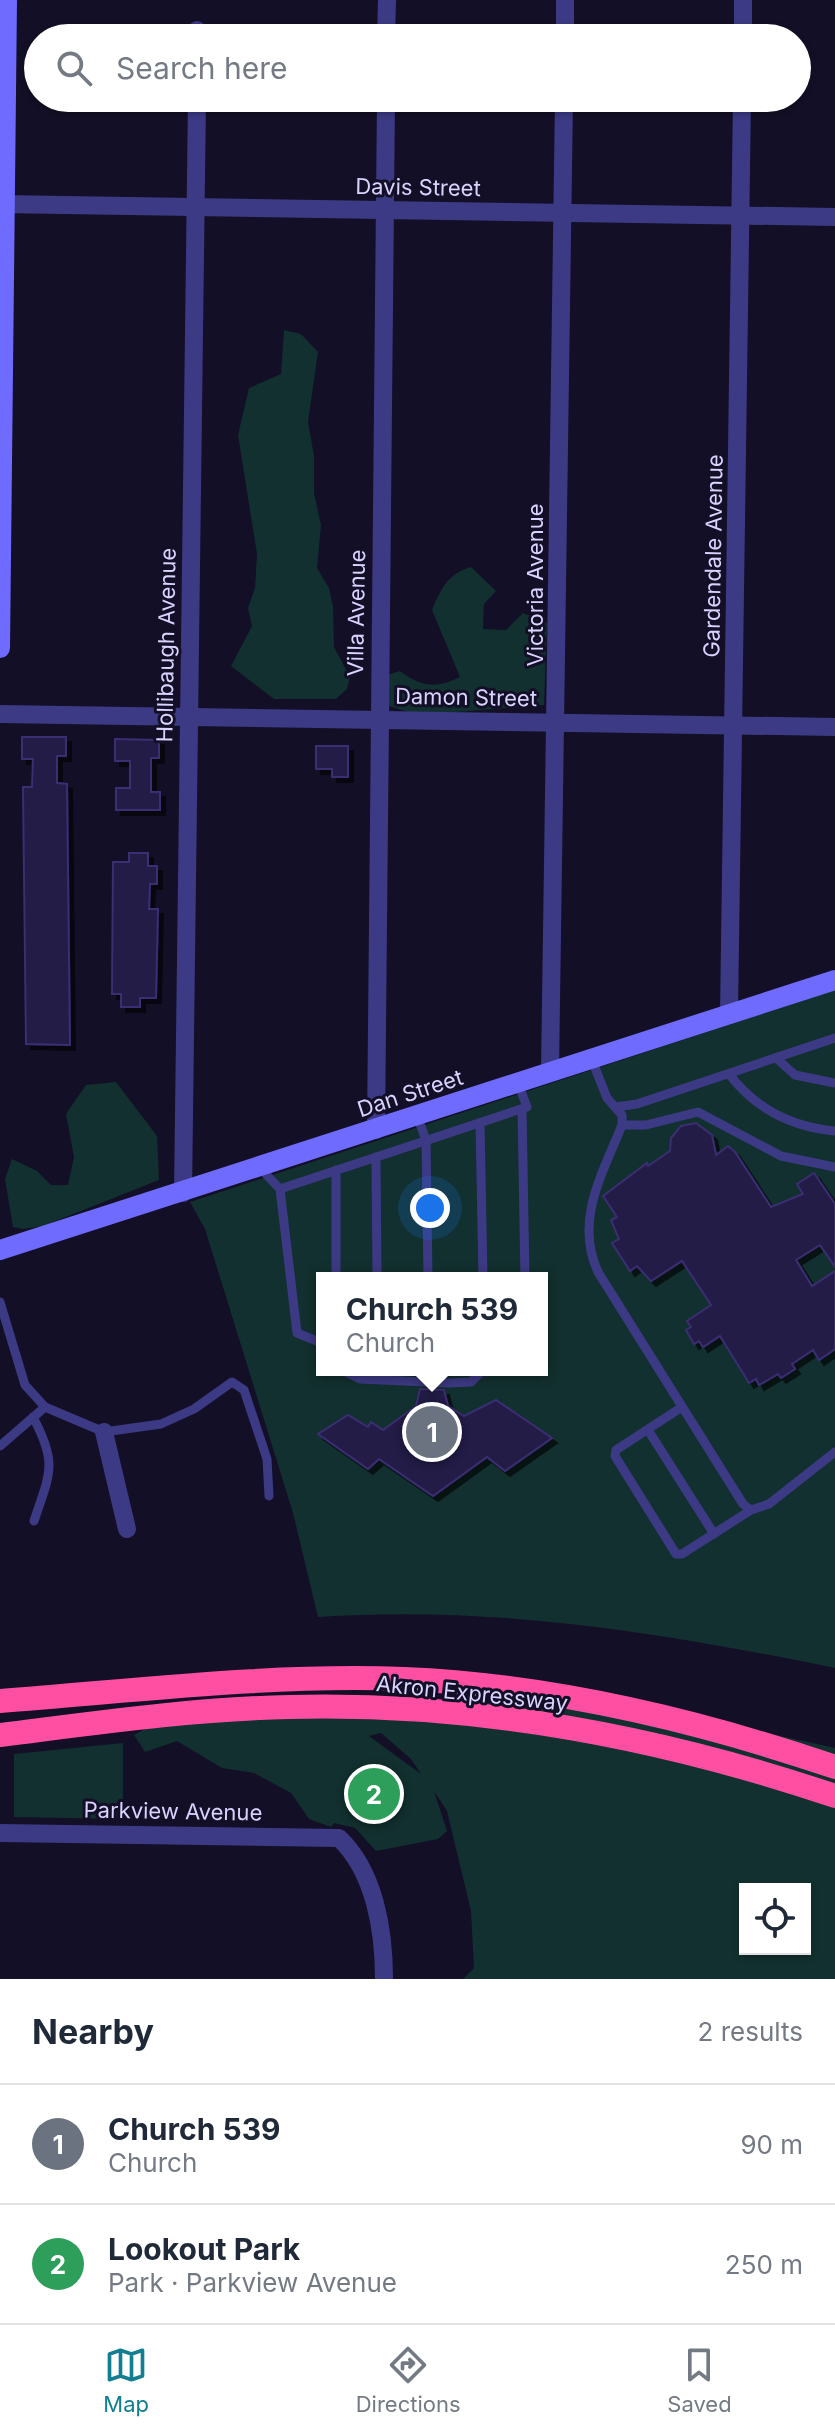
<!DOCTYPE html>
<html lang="en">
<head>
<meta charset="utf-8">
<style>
  body { margin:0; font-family:Inter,sans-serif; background:#f2f2f3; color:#1f2937 }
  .controls { position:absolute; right:24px; bottom:24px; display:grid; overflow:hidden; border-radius:0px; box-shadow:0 2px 6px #0004 }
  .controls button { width:72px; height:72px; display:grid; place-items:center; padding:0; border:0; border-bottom:2px solid #e0e1e3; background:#fff; color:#1f2937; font:40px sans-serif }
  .you { position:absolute; left:430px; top:1208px; width:28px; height:28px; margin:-20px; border:6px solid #fff; border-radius:50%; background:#1a73e8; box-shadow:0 0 0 12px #1a73e833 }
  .badge { display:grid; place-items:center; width:52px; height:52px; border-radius:50%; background:#117e91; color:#fff; font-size:26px; font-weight:700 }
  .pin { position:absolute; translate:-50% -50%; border:4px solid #fff; box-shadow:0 2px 8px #0006 }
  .popup { position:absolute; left:316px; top:1272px; width:232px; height:104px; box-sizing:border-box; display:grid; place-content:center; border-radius:0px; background:#fff; filter:drop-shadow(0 2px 6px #0005); font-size:26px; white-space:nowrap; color:#747a83 }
  .popup b { font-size:30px; color:#1f2937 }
  .popup::after { content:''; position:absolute; left:50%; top:100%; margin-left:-16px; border:16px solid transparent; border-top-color:#fff }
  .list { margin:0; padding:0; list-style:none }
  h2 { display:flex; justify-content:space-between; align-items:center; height:104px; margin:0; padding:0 32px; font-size:34px }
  h2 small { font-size:26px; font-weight:400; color:#747a83 }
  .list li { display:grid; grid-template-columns:52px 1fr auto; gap:24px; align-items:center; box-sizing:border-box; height:120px; padding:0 32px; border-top:2px solid #e0e1e3 }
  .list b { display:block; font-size:30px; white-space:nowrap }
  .list p { margin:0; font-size:26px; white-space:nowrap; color:#747a83 }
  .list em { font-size:26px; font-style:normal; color:#747a83 }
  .icon { flex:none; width:44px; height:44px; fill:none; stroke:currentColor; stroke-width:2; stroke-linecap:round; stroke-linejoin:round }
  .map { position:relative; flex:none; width:835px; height:1979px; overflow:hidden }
  .search { position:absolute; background:#fff; box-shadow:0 2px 6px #0004; left:24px; right:24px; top:24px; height:88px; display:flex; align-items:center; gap:20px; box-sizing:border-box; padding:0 28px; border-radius:44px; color:#747a83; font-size:30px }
  .sheet { height:344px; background:#fff }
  nav { display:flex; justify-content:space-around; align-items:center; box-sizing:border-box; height:112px; border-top:2px solid #e0e1e3; background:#fff; font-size:22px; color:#747a83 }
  nav a { display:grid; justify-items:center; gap:4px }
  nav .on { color:#117e91 }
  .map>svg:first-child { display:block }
  .green { fill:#12302f; fill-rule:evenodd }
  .building { fill:#241b47; stroke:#3b2d73; stroke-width:2; filter:url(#shadow) }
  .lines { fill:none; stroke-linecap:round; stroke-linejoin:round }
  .lane { stroke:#3d3a85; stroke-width:9 }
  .street { stroke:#3d3a85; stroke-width:18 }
  .secondary { stroke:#6f6bff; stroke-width:20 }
  .highway { stroke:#ff4fa3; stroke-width:24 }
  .labels { text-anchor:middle; stroke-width:6; stroke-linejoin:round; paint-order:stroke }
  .street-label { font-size:22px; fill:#d9d4ff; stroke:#130f26 }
</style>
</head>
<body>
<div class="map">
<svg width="835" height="1979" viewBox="0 0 835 1979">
  <defs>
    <filter id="shadow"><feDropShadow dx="5" dy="5" stdDeviation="0" flood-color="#0009"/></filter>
  </defs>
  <rect width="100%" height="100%" fill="#130f26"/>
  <g class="green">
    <path d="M 284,330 L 301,334 L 318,352 L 308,422 L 314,456 L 314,493 L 321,525 L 317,568 L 329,588 L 333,607 L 334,647 L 350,677 L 347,689 L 336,699 L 274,699 L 231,666 L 252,626 L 248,608 L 255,588 L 257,554 L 238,435 L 249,388 L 281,374 Z"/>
    <path d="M 471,567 L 496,591 L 484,604 L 483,629 L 506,630 L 523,613 L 547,623 L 544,705 L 419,715 L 385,705 L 388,675 L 400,671 C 421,687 436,689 460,677 L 432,610 C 441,589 448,573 471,567 Z"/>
    <path d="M 835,990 L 835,1668 C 663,1633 495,1605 318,1617 L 293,1513 L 205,1229 L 190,1202 ZM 322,1278 L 542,1278 L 542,1370 L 322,1370 Z"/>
    <path d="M 116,1082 L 157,1136 L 159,1180 L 43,1226 L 23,1229 L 13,1227 L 5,1179 L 12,1159 L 37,1171 L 51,1185 L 68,1185 L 74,1157 L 66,1114 L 86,1085 Z"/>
    <path d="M 412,1703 L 530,1703 L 772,1734 L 835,1748 L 835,1979 L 463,1979 L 474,1968 L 471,1911 L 447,1811 L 434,1791 L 447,1831 L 438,1839 L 376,1851 L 355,1828 L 334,1823 L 331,1827 L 309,1819 L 291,1793 L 254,1773 L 222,1768 L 177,1741 L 145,1752 L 134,1735 L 156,1723 ZM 381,1733 L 411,1759 L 421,1774 L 369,1736 ZM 745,1889 L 805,1889 L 805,1949 L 745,1949 Z"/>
    <path d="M 123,1743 L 123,1819 L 14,1817 L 14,1754 Z"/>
  </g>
  <g class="building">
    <path d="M 22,737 L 66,737 L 66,756 L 57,756 L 57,783 L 67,784 L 70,1045 L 26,1044 L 23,787 L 32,787 L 33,759 L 22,759 Z"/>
    <path d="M 115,739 L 159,740 L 159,758 L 151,758 L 151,792 L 160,792 L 160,810 L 116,810 L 116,788 L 130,788 L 130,761 L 115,761 Z"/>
    <path d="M 316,746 L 348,746 L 348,777 L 332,777 L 332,769 L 316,769 Z"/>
    <path d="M 129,853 L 148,853 L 148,866 L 157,866 L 157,884 L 150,884 L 149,909 L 158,909 L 156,998 L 140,998 L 140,1007 L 121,1007 L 121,994 L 112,994 L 113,862 L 129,862 Z"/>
    <path d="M 696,1123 L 712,1135 L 716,1155 L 728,1146 L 735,1152 L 771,1207 L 803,1194 L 797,1184 L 814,1173 L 835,1204 L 835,1267 L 820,1245 L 796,1260 L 812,1286 L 835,1271 L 835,1349 L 819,1360 L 813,1350 L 792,1364 L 795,1369 L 781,1378 L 778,1374 L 759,1385 L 756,1379 L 749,1383 L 720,1336 L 703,1347 L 699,1341 L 694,1344 L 686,1330 L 691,1327 L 687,1321 L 711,1305 L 682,1261 L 651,1281 L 637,1266 L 630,1271 L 612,1243 L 619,1239 L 611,1220 L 617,1217 L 603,1196 L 647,1163 L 648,1166 L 670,1151 L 671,1138 L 681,1126 Z"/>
    <path d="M 420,1389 L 444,1390 L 448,1406 L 464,1416 L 496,1400 L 552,1438 L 505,1471 L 487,1457 L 433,1496 L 379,1459 L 368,1469 L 318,1434 L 348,1415 L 368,1427 L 371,1422 L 383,1430 L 416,1406 Z"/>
  </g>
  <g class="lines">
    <g class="lane">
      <path d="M 776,1058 L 795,1075 L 835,1083"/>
      <path d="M 592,1060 L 607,1098 L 622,1115 L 622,1125 C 603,1173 574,1220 598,1272 L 743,1504 L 751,1510 L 769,1504 L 835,1452"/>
      <path d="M 729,1074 C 755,1108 792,1127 835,1131"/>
      <path d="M 616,1107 L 637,1104 L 835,1038"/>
      <path d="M 522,1109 L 525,1278"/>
      <path d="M 417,1116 L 426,1140 L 428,1278"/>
      <path d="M 480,1123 L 483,1278"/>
      <path d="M 622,1125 L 646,1125 L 698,1112 L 781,1156 L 835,1167"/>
      <path d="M 376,1157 L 377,1278"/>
      <path d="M 260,1168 L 280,1189 L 527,1107 L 518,1083"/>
      <path d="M 336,1170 L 336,1278"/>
      <path d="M 280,1189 L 297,1333 L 322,1343"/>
      <path d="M 0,1302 L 25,1385 L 45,1407 L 104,1432 L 161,1424 L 194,1409 L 232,1382 L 244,1390 L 267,1459 L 269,1496"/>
      <path d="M 342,1370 L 360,1379 L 449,1383 L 471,1382 L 483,1370"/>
      <path d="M 682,1407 L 616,1450 L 615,1456 L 676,1554 L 682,1554 L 751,1510"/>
      <path d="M 33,1417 C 58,1464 50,1473 34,1521"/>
      <path d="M 648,1430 L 714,1534"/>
      <path d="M 0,1446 L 45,1407"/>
    </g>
    <g class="street">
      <path d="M 197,30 L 197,38"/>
      <path d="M 386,38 L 387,0"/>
      <path d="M 565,38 L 565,0"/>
      <path d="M 743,38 L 743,0"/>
      <path d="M 0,204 L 835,217"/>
      <path d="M 0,714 L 835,727"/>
      <path d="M 729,1014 L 742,98"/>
      <path d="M 550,1072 L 564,98"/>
      <path d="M 376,1130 L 386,98"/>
      <path d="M 183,1193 L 197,98"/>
      <path d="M 104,1432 L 127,1529"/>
      <path d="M 0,1833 L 339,1838 C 375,1872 384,1931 384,1979"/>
    </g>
    <g class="secondary">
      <path d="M 0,648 L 7,0"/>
      <path d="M 0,1250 L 835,980"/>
    </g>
    <g class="highway">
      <path d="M 0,1701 C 134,1691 269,1674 404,1679 C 551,1685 697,1720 835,1767"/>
      <path d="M 0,1735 C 96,1723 192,1709 289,1707 C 474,1702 660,1737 835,1796"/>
    </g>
  </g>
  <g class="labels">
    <g class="street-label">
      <text transform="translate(418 187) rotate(1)" y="8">Davis Street</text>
      <text transform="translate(713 556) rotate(-89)" y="8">Gardendale Avenue</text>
      <text transform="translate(535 585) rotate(-90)" y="8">Victoria Avenue</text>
      <text transform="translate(356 613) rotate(-89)" y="8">Villa Avenue</text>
      <text transform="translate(166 645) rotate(-89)" y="8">Hollibaugh Avenue</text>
      <text transform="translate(466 697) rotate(1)" y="8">Damon Street</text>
      <text transform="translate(410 1093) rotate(-18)" y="8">Dan Street</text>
      <text transform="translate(472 1693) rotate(6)" y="8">Akron Expressway</text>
      <text transform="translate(173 1811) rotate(1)" y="8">Parkview Avenue</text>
    </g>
  </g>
</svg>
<div class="controls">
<button><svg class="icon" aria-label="locate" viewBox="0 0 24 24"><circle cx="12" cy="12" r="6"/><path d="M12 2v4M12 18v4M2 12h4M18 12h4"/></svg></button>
</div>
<div class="you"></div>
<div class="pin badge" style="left:432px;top:1432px;background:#6b7280">1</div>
<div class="popup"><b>Church 539</b>Church</div>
<div class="pin badge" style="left:374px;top:1794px;background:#2e9e5b">2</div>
<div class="search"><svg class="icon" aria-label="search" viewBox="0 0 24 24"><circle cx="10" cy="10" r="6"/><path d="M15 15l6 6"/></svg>Search here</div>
</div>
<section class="sheet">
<h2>Nearby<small>2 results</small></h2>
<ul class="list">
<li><span class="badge" style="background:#6b7280">1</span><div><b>Church 539</b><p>Church</p></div><em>90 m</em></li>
<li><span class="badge" style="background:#2e9e5b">2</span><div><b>Lookout Park</b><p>Park · Parkview Avenue</p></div><em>250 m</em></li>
</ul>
</section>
<nav>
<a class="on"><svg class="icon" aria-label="map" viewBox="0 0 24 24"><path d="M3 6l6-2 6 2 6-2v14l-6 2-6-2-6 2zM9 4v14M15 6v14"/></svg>Map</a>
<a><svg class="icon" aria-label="directions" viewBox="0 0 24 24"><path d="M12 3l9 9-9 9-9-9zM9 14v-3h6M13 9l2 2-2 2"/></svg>Directions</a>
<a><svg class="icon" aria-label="saved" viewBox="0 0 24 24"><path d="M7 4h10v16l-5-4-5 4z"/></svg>Saved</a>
</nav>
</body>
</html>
